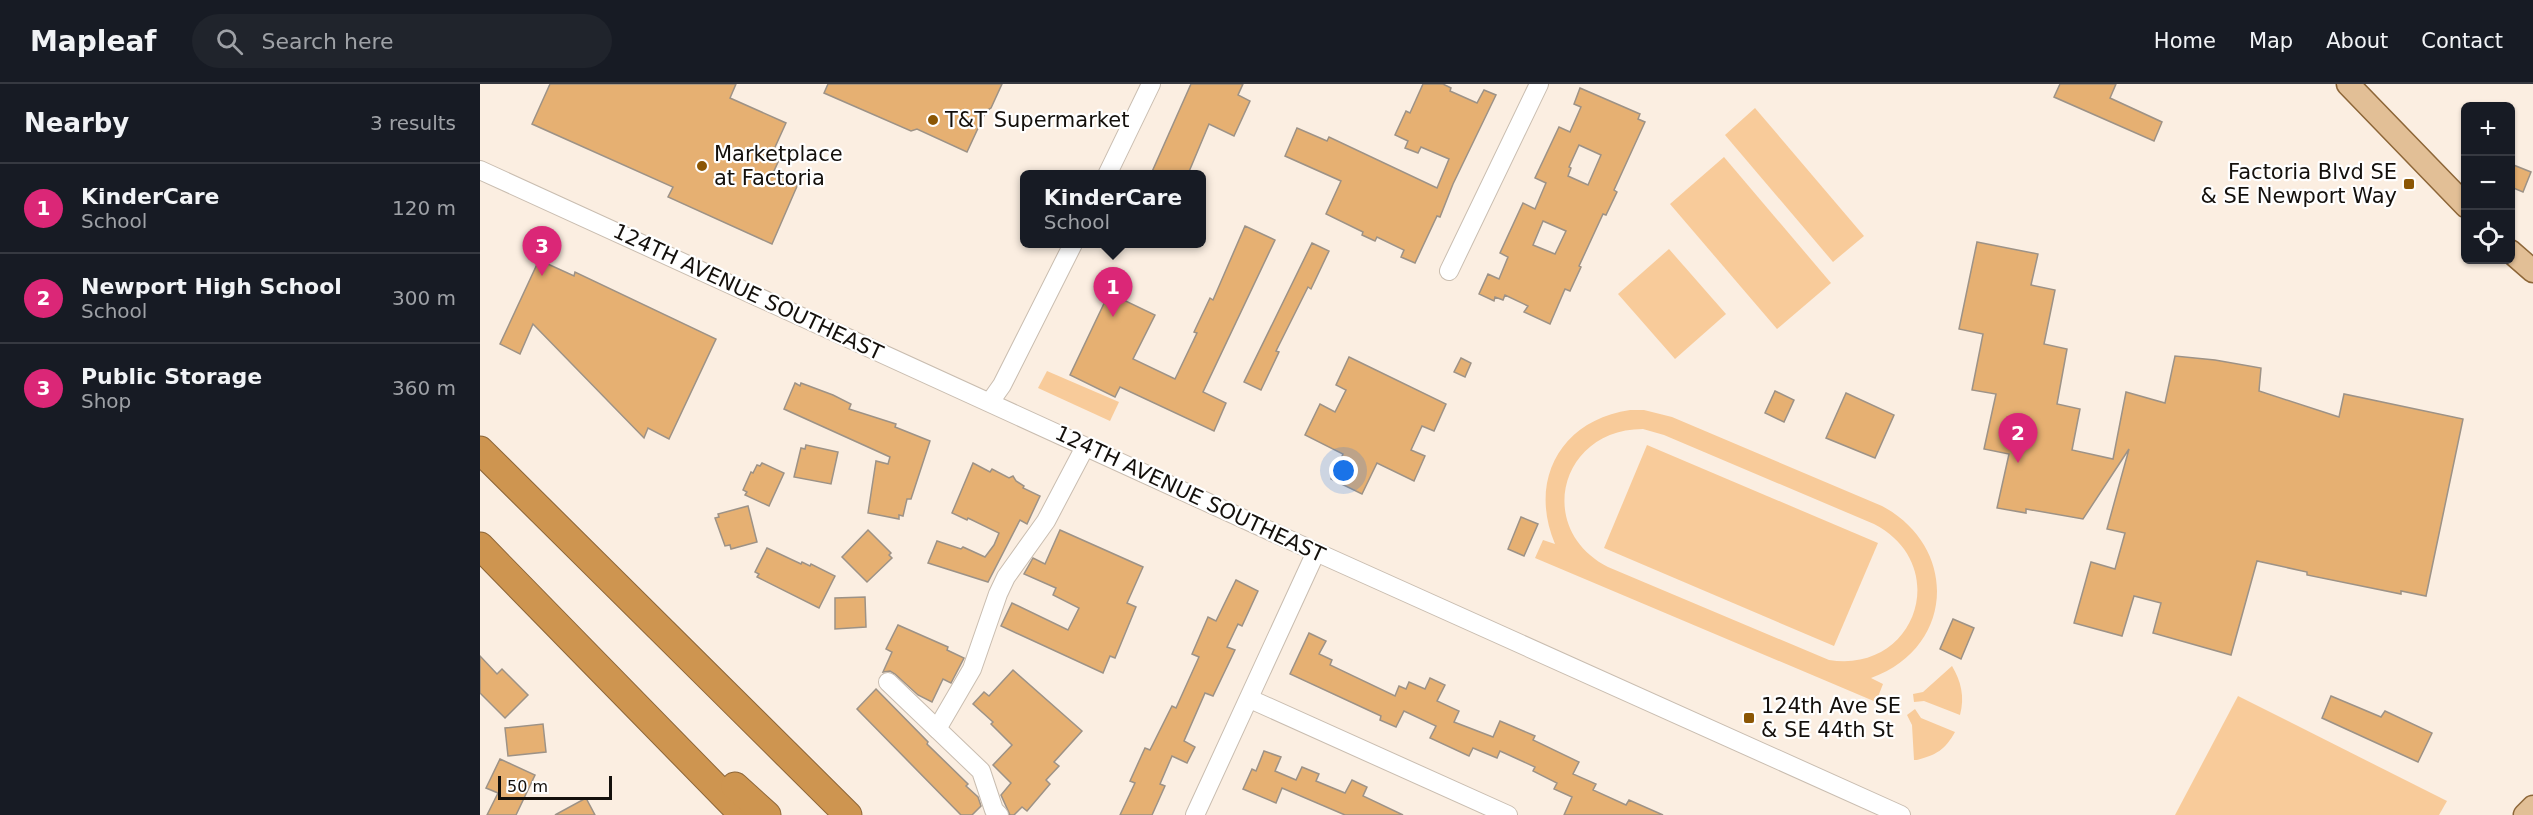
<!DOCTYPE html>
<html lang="en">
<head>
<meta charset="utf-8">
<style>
  body { margin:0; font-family:"DejaVu Sans",sans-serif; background:#20242c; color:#f1f3f6 }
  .controls { position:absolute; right:18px; top:18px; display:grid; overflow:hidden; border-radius:9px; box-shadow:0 2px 4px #0004 }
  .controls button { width:54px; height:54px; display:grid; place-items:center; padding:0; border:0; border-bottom:2px solid #363941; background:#171b24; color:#f1f3f6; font:30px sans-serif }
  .scale { position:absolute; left:18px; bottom:15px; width:114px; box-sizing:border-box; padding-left:6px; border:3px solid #14100c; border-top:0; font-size:16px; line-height:21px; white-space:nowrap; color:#14100c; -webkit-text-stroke:4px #fff; paint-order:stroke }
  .you { position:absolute; left:864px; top:387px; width:21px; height:21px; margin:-15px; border:4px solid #fff; border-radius:50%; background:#1a73e8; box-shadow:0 0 0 9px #1a73e833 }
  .badge { display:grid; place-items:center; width:39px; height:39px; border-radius:50%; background:#db2777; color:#fff; font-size:20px; font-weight:700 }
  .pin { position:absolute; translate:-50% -50px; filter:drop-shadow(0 2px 3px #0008) }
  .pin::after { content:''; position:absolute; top:32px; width:21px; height:18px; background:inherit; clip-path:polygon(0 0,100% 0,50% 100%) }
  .popup { position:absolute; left:540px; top:86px; width:186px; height:78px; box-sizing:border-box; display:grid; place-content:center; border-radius:9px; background:#171b24; filter:drop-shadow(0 2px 4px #0005); font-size:20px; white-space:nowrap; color:#9ea1a6 }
  .popup b { font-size:22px; color:#f1f3f6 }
  .popup::after { content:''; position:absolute; left:50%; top:100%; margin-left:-12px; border:12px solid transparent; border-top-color:#171b24 }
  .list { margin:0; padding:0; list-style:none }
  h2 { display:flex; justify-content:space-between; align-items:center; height:78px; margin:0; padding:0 24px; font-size:26px }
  h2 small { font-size:20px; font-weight:400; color:#9ea1a6 }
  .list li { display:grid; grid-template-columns:39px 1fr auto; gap:18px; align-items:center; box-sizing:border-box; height:90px; padding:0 24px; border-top:2px solid #363941 }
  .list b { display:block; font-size:22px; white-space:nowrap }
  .list p { margin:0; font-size:20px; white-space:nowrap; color:#9ea1a6 }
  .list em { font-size:20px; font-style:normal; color:#9ea1a6 }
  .icon { flex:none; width:33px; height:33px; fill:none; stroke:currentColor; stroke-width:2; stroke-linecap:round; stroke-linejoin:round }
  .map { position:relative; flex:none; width:2053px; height:731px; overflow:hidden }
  header { display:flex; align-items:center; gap:36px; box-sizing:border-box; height:84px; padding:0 30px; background:#171b24; border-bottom:2px solid #363941 }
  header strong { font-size:28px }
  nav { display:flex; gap:33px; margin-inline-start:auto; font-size:21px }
  .search { width:420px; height:54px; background:#20242c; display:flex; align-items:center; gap:15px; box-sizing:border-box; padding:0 21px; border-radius:33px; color:#9ea1a6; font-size:22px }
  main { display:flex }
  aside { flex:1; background:#171b24 }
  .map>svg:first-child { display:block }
  .green { fill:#f8cb9a; fill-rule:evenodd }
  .building { fill:#e6b072; stroke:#9d9286; stroke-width:1.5; fill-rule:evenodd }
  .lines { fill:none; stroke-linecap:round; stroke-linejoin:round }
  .minor-casing { stroke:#c9bdb0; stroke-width:20 }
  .major-casing { stroke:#8d6638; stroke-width:25 }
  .highway-casing { stroke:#8d6638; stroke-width:29 }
  .minor { stroke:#fff; stroke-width:18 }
  .major { stroke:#e2bf96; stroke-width:22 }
  .highway { stroke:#ce9550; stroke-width:27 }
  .poi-dot { fill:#8b5604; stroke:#fff; stroke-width:2 }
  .labels { text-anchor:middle; stroke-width:4.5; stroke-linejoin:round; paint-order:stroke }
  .poi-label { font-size:21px; fill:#14100c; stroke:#fff; text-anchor:start }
  .street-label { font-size:21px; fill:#14100c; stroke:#fff }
</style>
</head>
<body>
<header>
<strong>Mapleaf</strong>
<div class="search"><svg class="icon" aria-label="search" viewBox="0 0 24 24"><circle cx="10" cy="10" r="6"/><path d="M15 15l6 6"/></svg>Search here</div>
<nav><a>Home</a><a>Map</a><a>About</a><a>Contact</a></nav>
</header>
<main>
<aside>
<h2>Nearby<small>3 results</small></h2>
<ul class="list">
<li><span class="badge">1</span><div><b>KinderCare</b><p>School</p></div><em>120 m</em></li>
<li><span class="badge">2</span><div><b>Newport High School</b><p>School</p></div><em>300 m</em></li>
<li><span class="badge">3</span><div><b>Public Storage</b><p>Shop</p></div><em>360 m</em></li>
</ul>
</aside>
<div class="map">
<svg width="2053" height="731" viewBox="0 0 2053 731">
  <rect width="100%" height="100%" fill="#fbeee1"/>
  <g class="green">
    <path d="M 1275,24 L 1384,152 L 1353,178 L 1245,51 Z"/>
    <path d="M 1244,73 L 1351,199 L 1297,245 L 1190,120 Z"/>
    <path d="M 1189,165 L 1246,230 L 1195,275 L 1138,210 Z"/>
    <path d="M 567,287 L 639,318 L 630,337 L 558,304 Z"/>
    <path d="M 1150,326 L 1164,326 L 1192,333 L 1402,422 C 1479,463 1475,564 1391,594 L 1403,600 L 1396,618 L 1055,474 L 1063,456 L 1075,460 C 1048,396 1081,336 1150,326 ZM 1163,345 L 1184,351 L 1394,440 C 1473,481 1436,590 1349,576 L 1128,483 C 1054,445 1080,345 1163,345 Z"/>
    <path d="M 1167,361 L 1398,459 L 1354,562 L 1124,464 Z"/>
    <path d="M 1472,582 C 1481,597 1485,613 1480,631 L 1444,617 L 1434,618 L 1433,610 L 1443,608 Z"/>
    <path d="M 1758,612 L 1967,717 L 1959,731 L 1695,731 Z"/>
    <path d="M 1435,625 L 1441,634 L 1475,648 C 1465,666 1456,671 1437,676 L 1434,676 L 1432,641 L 1427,631 Z"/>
  </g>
  <g class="building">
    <path d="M 70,0 L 256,0 L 250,14 L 306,39 L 291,72 L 299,76 L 293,89 L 318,100 L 292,160 L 188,113 L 193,103 L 52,40 Z"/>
    <path d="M 348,0 L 522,0 L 511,24 L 506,27 L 487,68 L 437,45 L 431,47 L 344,9 Z"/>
    <path d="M 711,0 L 763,0 L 758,11 L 770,17 L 754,52 L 729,40 L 708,90 L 671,90 Z"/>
    <path d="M 943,0 L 963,0 L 971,4 L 970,7 L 997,19 L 1004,6 L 1016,11 L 973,100 L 960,133 L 957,132 L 935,179 L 921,173 L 924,166 L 897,153 L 895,157 L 882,151 L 883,148 L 846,130 L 861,97 L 805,72 L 817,44 L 847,57 L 849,53 L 957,104 L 969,75 L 941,63 L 938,69 L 925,64 L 928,57 L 915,51 L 926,27 L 930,29 Z"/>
    <path d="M 1580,0 L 1636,0 L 1630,14 L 1682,38 L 1674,57 L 1574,13 Z"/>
    <path d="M 1100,4 L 1160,30 L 1158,35 L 1165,38 L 1134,106 L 1137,108 L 1126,131 L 1123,130 L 1099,182 L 1101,183 L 1090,207 L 1085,205 L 1070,240 L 1044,228 L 1048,222 L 1025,211 L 1023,216 L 1015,213 L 1014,217 L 999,210 L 1008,190 L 1019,195 L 1028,173 L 1020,169 L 1043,119 L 1055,125 L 1066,99 L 1055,94 L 1079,43 L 1090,48 L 1101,23 L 1094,20 ZM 1099,61 L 1121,71 L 1108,101 L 1088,92 L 1091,84 L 1089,83 ZM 1063,137 L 1086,147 L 1075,170 L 1053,161 Z"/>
    <path d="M 2031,80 L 2051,88 L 2043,108 L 2031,103 Z"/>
    <path d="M 765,142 L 795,156 L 723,308 L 746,319 L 734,347 L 640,303 L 635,313 L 590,291 L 629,209 L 675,231 L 653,275 L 695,295 L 717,249 L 714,248 L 730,214 L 733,216 Z"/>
    <path d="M 1497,158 L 1558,170 L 1551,201 L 1575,206 L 1564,260 L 1587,265 L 1577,320 L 1600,325 L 1592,366 L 1633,375 L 1646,308 L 1685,319 L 1695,272 L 1735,276 L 1781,284 L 1779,307 L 1859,333 L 1864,310 L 1983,335 L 1946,512 L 1921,507 L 1921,510 L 1827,491 L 1827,488 L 1777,477 L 1751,571 L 1673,549 L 1681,519 L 1654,512 L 1642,552 L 1594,539 L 1611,478 L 1635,485 L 1645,449 L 1627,445 L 1649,365 L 1603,435 L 1546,425 L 1546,429 L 1517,424 L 1529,370 L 1504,365 L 1516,310 L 1492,306 L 1503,250 L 1479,245 Z"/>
    <path d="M 832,159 L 849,167 L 831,205 L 828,203 L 796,267 L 799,268 L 781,306 L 764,298 Z"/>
    <path d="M 59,176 L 94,192 L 95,188 L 236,255 L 189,355 L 168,344 L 164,354 L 53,240 L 40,270 L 20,260 Z"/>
    <path d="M 869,273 L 966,320 L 954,347 L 942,342 L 931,366 L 945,372 L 934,397 L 897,379 L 882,410 L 851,395 L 863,370 L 825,351 L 840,320 L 855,328 L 866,306 L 856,301 Z"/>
    <path d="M 981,274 L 991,279 L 985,293 L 974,288 Z"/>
    <path d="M 315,299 L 320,302 L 321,299 L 353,311 L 371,320 L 369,325 L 416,340 L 415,343 L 450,357 L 431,415 L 427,415 L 423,432 L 419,431 L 419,435 L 388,429 L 396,377 L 408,380 L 410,373 L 304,325 Z"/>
    <path d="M 1295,307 L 1314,316 L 1304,338 L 1285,329 Z"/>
    <path d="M 1366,309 L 1414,331 L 1395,374 L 1346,354 Z"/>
    <path d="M 326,361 L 358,368 L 351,400 L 314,393 L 321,364 L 325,365 Z"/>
    <path d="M 282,379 L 304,389 L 289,422 L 265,411 L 267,408 L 263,406 L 271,388 L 273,389 L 277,381 L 280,382 Z"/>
    <path d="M 493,379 L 510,388 L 512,385 L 529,394 L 533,392 L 536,397 L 544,402 L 543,404 L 560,412 L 547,440 L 540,436 L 508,498 L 448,479 L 457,457 L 481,465 L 483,463 L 505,473 L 514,461 L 519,449 L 488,434 L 487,436 L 472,429 Z"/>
    <path d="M 268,422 L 277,458 L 251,465 L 250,461 L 245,462 L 235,434 L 239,433 L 238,430 Z"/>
    <path d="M 1041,433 L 1058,440 L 1044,472 L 1028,465 Z"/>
    <path d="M 388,446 L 411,469 L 409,471 L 412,474 L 387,498 L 362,473 Z"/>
    <path d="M 580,446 L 663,483 L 647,519 L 656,523 L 635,574 L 630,572 L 623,589 L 521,542 L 532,519 L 588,546 L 599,524 L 573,511 L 576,504 L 544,490 L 553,474 L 565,480 Z"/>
    <path d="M 287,464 L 321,480 L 322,478 L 330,482 L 331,480 L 355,492 L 339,524 L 277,493 L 279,490 L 275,488 Z"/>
    <path d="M 756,496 L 778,507 L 762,542 L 758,540 L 747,563 L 755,566 L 733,612 L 725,609 L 704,657 L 715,663 L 707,679 L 692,672 L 680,700 L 685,702 L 672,731 L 640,731 L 655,699 L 650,697 L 665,664 L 670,666 L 692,622 L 696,624 L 719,573 L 712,570 L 728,533 L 736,537 Z"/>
    <path d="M 385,513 L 386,543 L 355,545 L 355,514 Z"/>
    <path d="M 1473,535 L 1494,544 L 1481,575 L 1460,565 Z"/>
    <path d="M 418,541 L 468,563 L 467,566 L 484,574 L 471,599 L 463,595 L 452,618 L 438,611 L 415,590 L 410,587 L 403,588 L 412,568 L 406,565 Z"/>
    <path d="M 829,549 L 846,557 L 839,570 L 852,576 L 850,581 L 915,612 L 919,602 L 926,605 L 929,598 L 945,605 L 950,594 L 965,601 L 957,617 L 979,627 L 974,638 L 1013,653 L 1020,637 L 1055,652 L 1053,656 L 1099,678 L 1093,690 L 1116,700 L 1113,706 L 1146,721 L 1149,716 L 1183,731 L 1084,731 L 1092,713 L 1074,705 L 1077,699 L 1053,687 L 1055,683 L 1020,667 L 1017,674 L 993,664 L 989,672 L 950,654 L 956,642 L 924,627 L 916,643 L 900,636 L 901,632 L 810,590 Z"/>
    <path d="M 0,572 L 17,590 L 22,585 L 48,611 L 25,634 L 0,609 Z"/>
    <path d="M 533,586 L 602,647 L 574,678 L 579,682 L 566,696 L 570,700 L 547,727 L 542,723 L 534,731 L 530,731 L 521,711 L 531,699 L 513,681 L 532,661 L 511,640 L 513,638 L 493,620 L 504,608 L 509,612 Z"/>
    <path d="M 396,605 L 448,658 L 447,660 L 488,700 L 486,702 L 498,713 L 501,722 L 492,731 L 481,731 L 377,625 Z"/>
    <path d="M 1851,612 L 1901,633 L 1905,627 L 1952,649 L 1938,678 L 1842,634 Z"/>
    <path d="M 63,640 L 66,668 L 28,672 L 25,644 Z"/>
    <path d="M 784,667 L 801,673 L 795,687 L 816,696 L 822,683 L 839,690 L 836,697 L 865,709 L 872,696 L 887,703 L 883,712 L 923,731 L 865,731 L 802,704 L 796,719 L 763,705 L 772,685 L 776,687 Z"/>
    <path d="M 20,675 L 55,691 L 36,731 L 7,731 L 18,709 L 6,704 Z"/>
    <path d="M 106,714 L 115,731 L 75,731 Z"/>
  </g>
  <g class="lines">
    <defs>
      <g id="minor">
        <path d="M 0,86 L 836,468 L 1421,731"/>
        <path d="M 627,91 L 671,0"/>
        <path d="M 969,187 L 1059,0"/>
        <path d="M 510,318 L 522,301 L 593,160"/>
        <path d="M 408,598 L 501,687 L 514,726 L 519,731"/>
        <path d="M 770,615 L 1028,731"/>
        <path d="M 457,645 L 492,585 L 518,510 L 526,493 L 566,437 L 605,363"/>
        <path d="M 715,731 L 836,468"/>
      </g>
      <g id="major">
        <path d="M 1868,0 L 1986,122"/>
        <path d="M 2030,167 L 2053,187"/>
        <path d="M 2045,731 L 2053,723"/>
      </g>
      <g id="highway">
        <path d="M 0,366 L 368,731"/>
        <path d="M 0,462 L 263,731"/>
        <path d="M 255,702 L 287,731"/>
      </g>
    </defs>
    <use href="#minor" class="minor-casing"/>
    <use href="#major" class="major-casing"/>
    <use href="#highway" class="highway-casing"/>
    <use href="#minor" class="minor"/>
    <use href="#major" class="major"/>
    <use href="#highway" class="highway"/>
  </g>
  <g class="poi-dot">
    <circle cx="453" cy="36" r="6"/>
    <circle cx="222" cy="82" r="6"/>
    <rect x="1923" y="94" width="12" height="12" rx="3"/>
    <rect x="1263" y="628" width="12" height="12" rx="3"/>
  </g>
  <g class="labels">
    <g class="poi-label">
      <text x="465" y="43">T&amp;T Supermarket</text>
      <text x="234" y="77">Marketplace<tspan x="234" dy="24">at Factoria</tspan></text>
      <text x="1917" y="95" text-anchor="end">Factoria Blvd SE<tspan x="1917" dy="24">&amp; SE Newport Way</tspan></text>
      <text x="1281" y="629">124th Ave SE<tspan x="1281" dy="24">&amp; SE 44th St</tspan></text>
    </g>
    <g class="street-label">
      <text transform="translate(268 208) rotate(25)" y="7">124TH AVENUE SOUTHEAST</text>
      <text transform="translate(710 410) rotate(25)" y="7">124TH AVENUE SOUTHEAST</text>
    </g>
  </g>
</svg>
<div class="controls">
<button>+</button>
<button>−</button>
<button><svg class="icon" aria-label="locate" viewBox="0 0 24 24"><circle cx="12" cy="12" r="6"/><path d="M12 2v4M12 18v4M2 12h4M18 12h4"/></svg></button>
</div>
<div class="scale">50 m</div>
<div class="you"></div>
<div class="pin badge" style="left:633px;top:233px">1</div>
<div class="popup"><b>KinderCare</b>School</div>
<div class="pin badge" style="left:1538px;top:379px">2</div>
<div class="pin badge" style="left:62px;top:192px">3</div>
</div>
</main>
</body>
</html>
